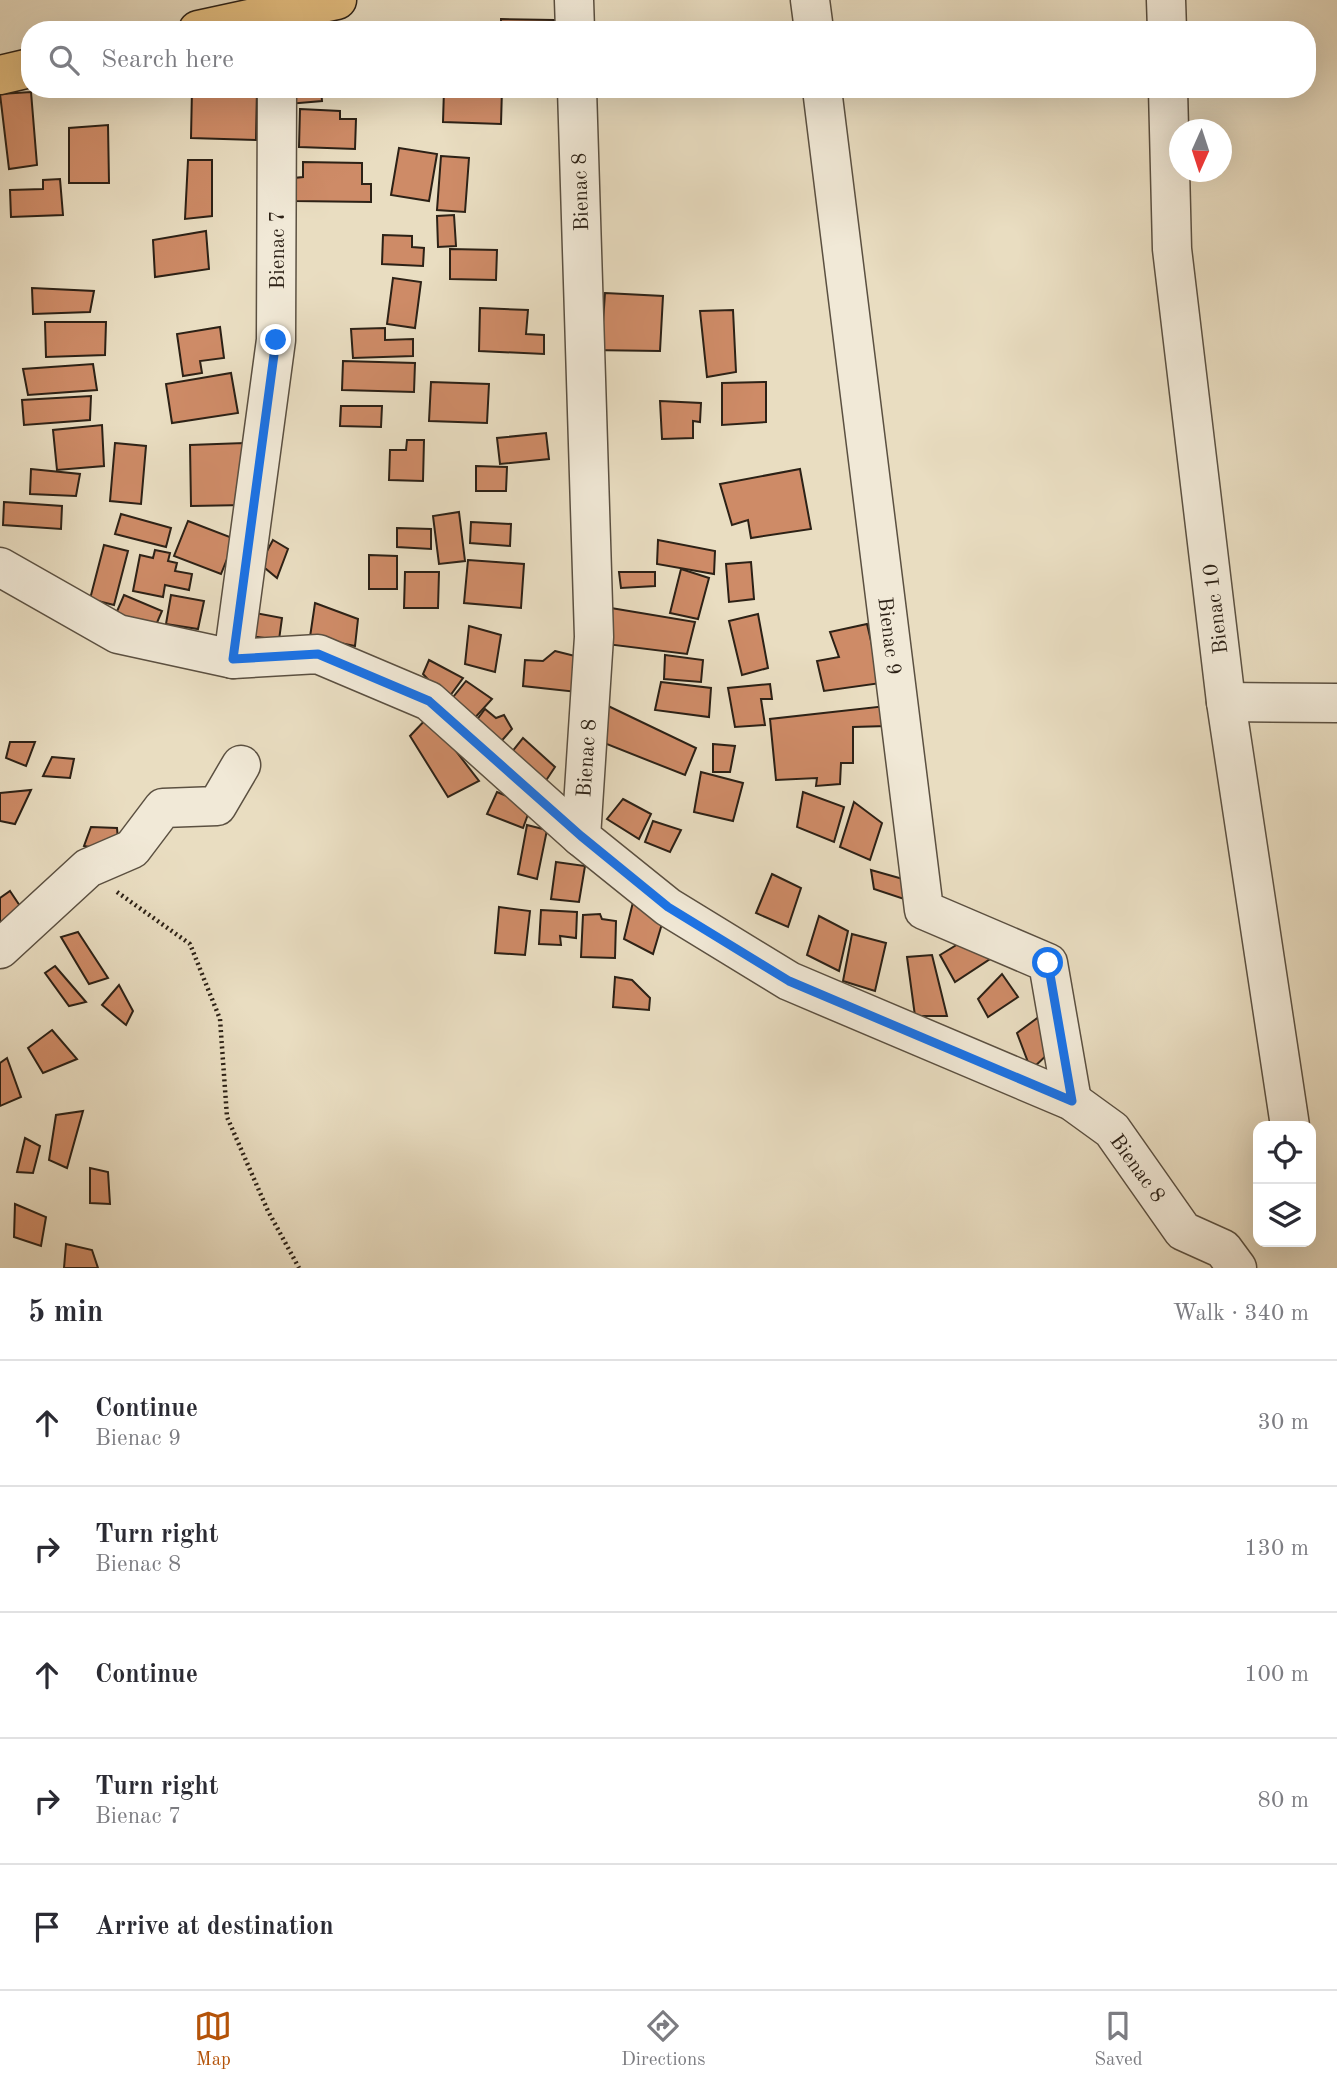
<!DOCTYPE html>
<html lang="en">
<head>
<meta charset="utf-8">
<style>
  body { margin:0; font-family:"Old Standard TT",serif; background:#f7f7f7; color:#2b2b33 }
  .controls { position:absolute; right:21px; bottom:21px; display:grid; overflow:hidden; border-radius:14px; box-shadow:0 7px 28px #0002 }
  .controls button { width:63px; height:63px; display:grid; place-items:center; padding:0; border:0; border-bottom:2px solid #e1e1e2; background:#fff; color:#2b2b33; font:35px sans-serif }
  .compass { position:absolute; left:1169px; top:119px; width:63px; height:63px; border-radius:50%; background:#fff; box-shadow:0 7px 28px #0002; rotate:183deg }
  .stop { position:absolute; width:21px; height:21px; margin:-16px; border:5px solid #1a73e8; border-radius:50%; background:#fff }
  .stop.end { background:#1a73e8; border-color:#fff; box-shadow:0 2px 7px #0008 }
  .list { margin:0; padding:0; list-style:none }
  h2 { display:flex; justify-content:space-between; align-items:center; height:91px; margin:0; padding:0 28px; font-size:30px }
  h2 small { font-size:23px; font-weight:400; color:#7c7c81 }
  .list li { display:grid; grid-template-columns:46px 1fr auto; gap:21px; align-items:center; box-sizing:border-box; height:126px; padding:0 28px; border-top:2px solid #e1e1e2 }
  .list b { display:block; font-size:26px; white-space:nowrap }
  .list p { margin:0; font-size:23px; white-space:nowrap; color:#7c7c81 }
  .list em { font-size:23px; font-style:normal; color:#7c7c81 }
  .icon { flex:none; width:38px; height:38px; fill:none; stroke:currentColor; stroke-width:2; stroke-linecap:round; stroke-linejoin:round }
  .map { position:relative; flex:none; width:1337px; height:1268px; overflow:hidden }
  .search { position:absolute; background:#fff; box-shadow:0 7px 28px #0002; left:21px; right:21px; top:21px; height:77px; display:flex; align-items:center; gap:18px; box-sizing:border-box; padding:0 24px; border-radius:28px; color:#7c7c81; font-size:26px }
  .sheet { height:721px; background:#fff }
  nav { display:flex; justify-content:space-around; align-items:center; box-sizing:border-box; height:98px; border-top:2px solid #e1e1e2; background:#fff; font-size:19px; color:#7c7c81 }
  nav a { display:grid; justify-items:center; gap:4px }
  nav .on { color:#b45309 }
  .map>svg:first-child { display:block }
  .building { fill:#ce8b67; stroke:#2c2116; stroke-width:2 }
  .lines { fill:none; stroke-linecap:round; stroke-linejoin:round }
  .minor-casing { stroke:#5b5041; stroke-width:41 }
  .major-casing { stroke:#2c2116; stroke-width:41 }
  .path { stroke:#2c2116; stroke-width:4.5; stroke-dasharray:2 3.5; stroke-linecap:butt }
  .minor { stroke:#f1e9d7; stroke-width:38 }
  .major { stroke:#e4be80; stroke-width:38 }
  .route { stroke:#1a73e8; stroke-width:9 }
  .labels { text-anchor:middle; stroke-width:6; stroke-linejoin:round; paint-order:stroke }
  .street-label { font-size:21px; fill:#2c2116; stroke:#f1e9d7 }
</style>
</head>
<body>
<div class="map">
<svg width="1337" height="1268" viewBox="0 0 1337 1268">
  <rect width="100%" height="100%" fill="#e9ddc1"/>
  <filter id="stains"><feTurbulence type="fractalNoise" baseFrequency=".00286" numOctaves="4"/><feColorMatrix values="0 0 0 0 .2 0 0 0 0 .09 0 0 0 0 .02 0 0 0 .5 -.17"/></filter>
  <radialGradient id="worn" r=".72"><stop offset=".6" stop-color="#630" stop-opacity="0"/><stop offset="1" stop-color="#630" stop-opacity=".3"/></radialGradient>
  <g class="building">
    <path d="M 501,19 L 554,20 L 554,30 L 501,30 Z"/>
    <path d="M 192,89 L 257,89 L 256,140 L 191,138 Z"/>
    <path d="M 287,89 L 321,89 L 322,101 L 288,104 Z"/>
    <path d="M 444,89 L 502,89 L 501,124 L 443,122 Z"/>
    <path d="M 31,92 L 37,165 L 9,169 L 0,94 Z"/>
    <path d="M 300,109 L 340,111 L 340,119 L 356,119 L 355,149 L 299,147 Z"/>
    <path d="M 108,125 L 109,183 L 69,183 L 69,128 Z"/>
    <path d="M 399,148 L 437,154 L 429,201 L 391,195 Z"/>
    <path d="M 441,156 L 469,158 L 465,212 L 437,210 Z"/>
    <path d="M 188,160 L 212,160 L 212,216 L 185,219 Z"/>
    <path d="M 303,162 L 362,163 L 362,184 L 371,184 L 371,202 L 294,201 L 294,178 L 303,177 Z"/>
    <path d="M 60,179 L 63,215 L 11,217 L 10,190 L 43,189 L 43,180 Z"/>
    <path d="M 454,215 L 456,246 L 438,247 L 437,216 Z"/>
    <path d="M 206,231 L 209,269 L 155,277 L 153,240 Z"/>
    <path d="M 383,235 L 412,236 L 412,247 L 424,248 L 423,266 L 382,264 Z"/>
    <path d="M 450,249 L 497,250 L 496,280 L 450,279 Z"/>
    <path d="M 393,278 L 421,282 L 415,328 L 387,324 Z"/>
    <path d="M 32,288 L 94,291 L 90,312 L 33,314 Z"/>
    <path d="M 605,293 L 663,296 L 660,351 L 589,350 L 603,322 Z"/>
    <path d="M 480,308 L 528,310 L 526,334 L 544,335 L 544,354 L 479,351 Z"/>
    <path d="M 733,310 L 736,372 L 707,377 L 700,311 Z"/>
    <path d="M 45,322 L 106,322 L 105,355 L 46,357 Z"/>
    <path d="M 220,327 L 224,358 L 200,361 L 202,373 L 183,376 L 177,334 Z"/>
    <path d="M 385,328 L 385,340 L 413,339 L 413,356 L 353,358 L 351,329 Z"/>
    <path d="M 343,361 L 415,363 L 414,392 L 342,390 Z"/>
    <path d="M 93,364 L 97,390 L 28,395 L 23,369 Z"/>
    <path d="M 231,373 L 238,413 L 172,423 L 166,384 Z"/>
    <path d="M 431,382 L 489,384 L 487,423 L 429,421 Z"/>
    <path d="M 766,382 L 766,422 L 722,425 L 722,383 Z"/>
    <path d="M 91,396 L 90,420 L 24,425 L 22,400 Z"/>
    <path d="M 660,401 L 701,403 L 700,422 L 693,421 L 693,438 L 662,439 Z"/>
    <path d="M 341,406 L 382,406 L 381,427 L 340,426 Z"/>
    <path d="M 102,425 L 104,466 L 57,470 L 53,430 Z"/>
    <path d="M 546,433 L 549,459 L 500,464 L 497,438 Z"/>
    <path d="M 407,440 L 424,440 L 423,481 L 389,480 L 390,450 L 406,450 Z"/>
    <path d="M 115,443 L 146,446 L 141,504 L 110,501 Z"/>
    <path d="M 244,443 L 245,505 L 191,506 L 190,445 Z"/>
    <path d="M 476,466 L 507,467 L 506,491 L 476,491 Z"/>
    <path d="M 31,469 L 80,474 L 76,496 L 30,494 Z"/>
    <path d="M 800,469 L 811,529 L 751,538 L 748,520 L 732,525 L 720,484 Z"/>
    <path d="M 4,502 L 62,506 L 61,529 L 3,525 Z"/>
    <path d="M 459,512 L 465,561 L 439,564 L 433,516 Z"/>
    <path d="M 121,514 L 171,528 L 166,547 L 115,534 Z"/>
    <path d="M 188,521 L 235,539 L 221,574 L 174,556 Z"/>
    <path d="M 471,522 L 511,524 L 510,546 L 470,543 Z"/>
    <path d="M 397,528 L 431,529 L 431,549 L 397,547 Z"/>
    <path d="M 273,540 L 288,549 L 277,578 L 260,564 Z"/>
    <path d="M 658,540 L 715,551 L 714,574 L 657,564 Z"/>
    <path d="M 104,545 L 128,551 L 114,605 L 90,599 Z"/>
    <path d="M 155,550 L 170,553 L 168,561 L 177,563 L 175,571 L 192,574 L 189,590 L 165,585 L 163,597 L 133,591 L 140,555 L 153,558 Z"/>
    <path d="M 369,555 L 397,556 L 397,589 L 369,589 Z"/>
    <path d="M 468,560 L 524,564 L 521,608 L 464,603 Z"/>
    <path d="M 751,562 L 754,599 L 729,602 L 726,564 Z"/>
    <path d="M 681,569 L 709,578 L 698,619 L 670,613 Z"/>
    <path d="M 405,572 L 439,572 L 438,608 L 404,608 Z"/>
    <path d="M 619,572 L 655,572 L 655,586 L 621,588 Z"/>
    <path d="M 124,595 L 162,611 L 153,632 L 115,616 Z"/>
    <path d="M 171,595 L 204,601 L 198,629 L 166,624 Z"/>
    <path d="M 315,603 L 358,619 L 355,646 L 310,637 Z"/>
    <path d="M 611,608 L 695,622 L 687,654 L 606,644 Z"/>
    <path d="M 245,611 L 282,618 L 279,640 L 242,635 Z"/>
    <path d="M 758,614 L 768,668 L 742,675 L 729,621 Z"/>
    <path d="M 867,624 L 881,683 L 824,691 L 817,661 L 839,657 L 830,632 Z"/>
    <path d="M 469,626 L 501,635 L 495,672 L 465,664 Z"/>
    <path d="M 555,651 L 579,657 L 577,692 L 523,686 L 525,660 L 543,661 Z"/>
    <path d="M 665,655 L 703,660 L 701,682 L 664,679 Z"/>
    <path d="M 429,660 L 463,678 L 447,700 L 423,674 Z"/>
    <path d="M 466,681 L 492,699 L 472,721 L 450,701 Z"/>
    <path d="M 661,682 L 711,688 L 709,717 L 655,710 Z"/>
    <path d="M 770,684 L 772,699 L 761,699 L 765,725 L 735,727 L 728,688 Z"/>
    <path d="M 604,704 L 696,748 L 685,775 L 594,739 Z"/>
    <path d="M 886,706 L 887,726 L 853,727 L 853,763 L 841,763 L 840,784 L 816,786 L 817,778 L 776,780 L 770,719 Z"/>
    <path d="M 485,709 L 496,718 L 504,715 L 512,729 L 498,745 L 473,725 Z"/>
    <path d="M 429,716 L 479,781 L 448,797 L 410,736 Z"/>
    <path d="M 523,738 L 555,767 L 539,791 L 504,762 Z"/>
    <path d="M 10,742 L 35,742 L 26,766 L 6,758 Z"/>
    <path d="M 713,744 L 735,746 L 730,772 L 713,772 Z"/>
    <path d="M 52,757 L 74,759 L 70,778 L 43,776 Z"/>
    <path d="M 701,772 L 743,783 L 733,821 L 694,812 Z"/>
    <path d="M 31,790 L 15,824 L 0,821 L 0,793 Z"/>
    <path d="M 497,792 L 531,806 L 523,828 L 487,814 Z"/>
    <path d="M 803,792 L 844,807 L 834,842 L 797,827 Z"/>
    <path d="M 623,799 L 651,814 L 639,839 L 607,819 Z"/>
    <path d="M 854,802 L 882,823 L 870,860 L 840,847 Z"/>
    <path d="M 653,821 L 681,830 L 670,852 L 645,842 Z"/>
    <path d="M 527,825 L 547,830 L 537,879 L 518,874 Z"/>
    <path d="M 91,827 L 117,828 L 119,852 L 84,846 Z"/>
    <path d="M 556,862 L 585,866 L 579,902 L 551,899 Z"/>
    <path d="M 871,870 L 910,881 L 907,900 L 874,889 Z"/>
    <path d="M 772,874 L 801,888 L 788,927 L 756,913 Z"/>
    <path d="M 10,891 L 28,918 L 0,929 L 0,898 Z"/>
    <path d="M 634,898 L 664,917 L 653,954 L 624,939 Z"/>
    <path d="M 499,907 L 530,911 L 525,955 L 495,953 Z"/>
    <path d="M 541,910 L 577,912 L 576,938 L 560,936 L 561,945 L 539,944 Z"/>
    <path d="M 600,914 L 602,919 L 616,921 L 615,958 L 581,957 L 583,915 Z"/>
    <path d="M 819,916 L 848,931 L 839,971 L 807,955 Z"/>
    <path d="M 78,932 L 108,978 L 89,984 L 61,937 Z"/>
    <path d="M 852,934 L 886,943 L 875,991 L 843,981 Z"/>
    <path d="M 968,938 L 990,959 L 955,982 L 940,955 Z"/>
    <path d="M 932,955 L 947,1016 L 915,1016 L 907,957 Z"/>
    <path d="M 55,966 L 86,1002 L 69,1006 L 45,973 Z"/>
    <path d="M 1002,974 L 1018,997 L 988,1017 L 978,999 Z"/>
    <path d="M 615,977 L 632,980 L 650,998 L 649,1010 L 613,1007 Z"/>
    <path d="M 119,985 L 133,1011 L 126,1025 L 102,1005 Z"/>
    <path d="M 1040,1016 L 1052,1050 L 1031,1070 L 1017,1033 Z"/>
    <path d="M 52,1030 L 77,1059 L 43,1073 L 28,1048 Z"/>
    <path d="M 7,1058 L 21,1097 L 0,1106 L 0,1063 Z"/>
    <path d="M 83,1111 L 67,1168 L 49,1160 L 56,1115 Z"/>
    <path d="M 25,1138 L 40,1146 L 33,1173 L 17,1172 Z"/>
    <path d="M 90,1168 L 108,1172 L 110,1204 L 90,1203 Z"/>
    <path d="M 15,1204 L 46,1217 L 41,1246 L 14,1237 Z"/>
    <path d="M 66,1244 L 92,1250 L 98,1268 L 64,1268 Z"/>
  </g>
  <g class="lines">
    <defs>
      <g id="minor">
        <path d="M 574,0 L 575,30"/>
        <path d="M 810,0 L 814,30"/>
        <path d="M 1166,0 L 1167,30"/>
        <path d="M 577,89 L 594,637 L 581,837 L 668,907 L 789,981 L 1072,1101 L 1112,1130 L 1183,1231 L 1223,1249 L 1237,1268"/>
        <path d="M 822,89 L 924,910 L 1048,963 L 1072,1101"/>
        <path d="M 1168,89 L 1172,249 L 1226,702 L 1290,1126"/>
        <path d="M 0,567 L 118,634 L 233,659 L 318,654 L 429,701 L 581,837"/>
        <path d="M 233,659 L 276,340 L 277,89"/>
        <path d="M 1226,702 L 1337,703"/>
        <path d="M 0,949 L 88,868 L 132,849 L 163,808 L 217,806 L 241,765"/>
      </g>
      <g id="major">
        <path d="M 198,30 L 337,0"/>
        <path d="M 0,75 L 30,68"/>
      </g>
    </defs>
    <use href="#minor" class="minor-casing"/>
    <use href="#major" class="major-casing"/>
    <path class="path" d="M 117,892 L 190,944 L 220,1019 L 227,1117 L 268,1211 L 299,1268"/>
    <use href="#minor" class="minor"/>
    <use href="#major" class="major"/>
  </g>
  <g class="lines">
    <path class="route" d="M 276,340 L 233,659 L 318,654 L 429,701 L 581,836 L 668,907 L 789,981 L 1072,1101 L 1048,963"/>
  </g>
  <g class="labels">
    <g class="street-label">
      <text transform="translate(580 192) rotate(-92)" y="7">Bienac 8</text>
      <text transform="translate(277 250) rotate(-90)" y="7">Bienac 7</text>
      <text transform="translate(1215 609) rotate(-97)" y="7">Bienac 10</text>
      <text transform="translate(890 636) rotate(83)" y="7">Bienac 9</text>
      <text transform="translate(586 758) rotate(-86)" y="7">Bienac 8</text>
      <text transform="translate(1138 1168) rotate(54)" y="7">Bienac 8</text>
    </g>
  </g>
  <rect width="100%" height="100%" filter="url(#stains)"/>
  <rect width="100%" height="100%" fill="url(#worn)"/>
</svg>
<div class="controls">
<button><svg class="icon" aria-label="locate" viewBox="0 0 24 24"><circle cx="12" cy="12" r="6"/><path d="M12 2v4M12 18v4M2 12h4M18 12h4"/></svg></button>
<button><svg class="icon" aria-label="layers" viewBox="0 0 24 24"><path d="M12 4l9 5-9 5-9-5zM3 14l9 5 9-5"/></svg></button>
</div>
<svg class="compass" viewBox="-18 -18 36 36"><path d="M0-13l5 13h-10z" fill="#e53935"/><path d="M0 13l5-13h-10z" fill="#7c7c81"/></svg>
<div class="stop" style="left:1048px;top:963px"></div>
<div class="stop end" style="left:276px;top:340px"></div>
<div class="search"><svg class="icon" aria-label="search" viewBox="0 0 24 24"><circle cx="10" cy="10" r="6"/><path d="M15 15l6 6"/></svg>Search here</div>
</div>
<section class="sheet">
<h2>5 min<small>Walk · 340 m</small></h2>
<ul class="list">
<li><svg class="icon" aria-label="ahead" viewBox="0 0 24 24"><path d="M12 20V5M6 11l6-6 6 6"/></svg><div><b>Continue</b><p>Bienac 9</p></div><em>30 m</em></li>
<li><svg class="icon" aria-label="right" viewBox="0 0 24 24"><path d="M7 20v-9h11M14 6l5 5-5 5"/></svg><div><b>Turn right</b><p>Bienac 8</p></div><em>130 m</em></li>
<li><svg class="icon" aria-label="ahead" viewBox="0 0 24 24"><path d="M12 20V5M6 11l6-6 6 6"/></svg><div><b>Continue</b></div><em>100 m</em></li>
<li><svg class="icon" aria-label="right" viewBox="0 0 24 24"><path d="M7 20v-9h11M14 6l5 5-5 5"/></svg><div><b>Turn right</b><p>Bienac 7</p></div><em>80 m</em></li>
<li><svg class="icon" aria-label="arrive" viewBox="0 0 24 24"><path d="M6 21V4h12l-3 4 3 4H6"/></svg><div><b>Arrive at destination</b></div></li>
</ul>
</section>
<nav>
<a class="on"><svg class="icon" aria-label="map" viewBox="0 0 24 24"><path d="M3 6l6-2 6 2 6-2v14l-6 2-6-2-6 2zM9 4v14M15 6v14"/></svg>Map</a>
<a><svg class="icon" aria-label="directions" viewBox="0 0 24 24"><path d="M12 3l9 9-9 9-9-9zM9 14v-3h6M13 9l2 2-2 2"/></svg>Directions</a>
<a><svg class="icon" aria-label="saved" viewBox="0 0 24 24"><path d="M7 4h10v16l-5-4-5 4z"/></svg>Saved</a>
</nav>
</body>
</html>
